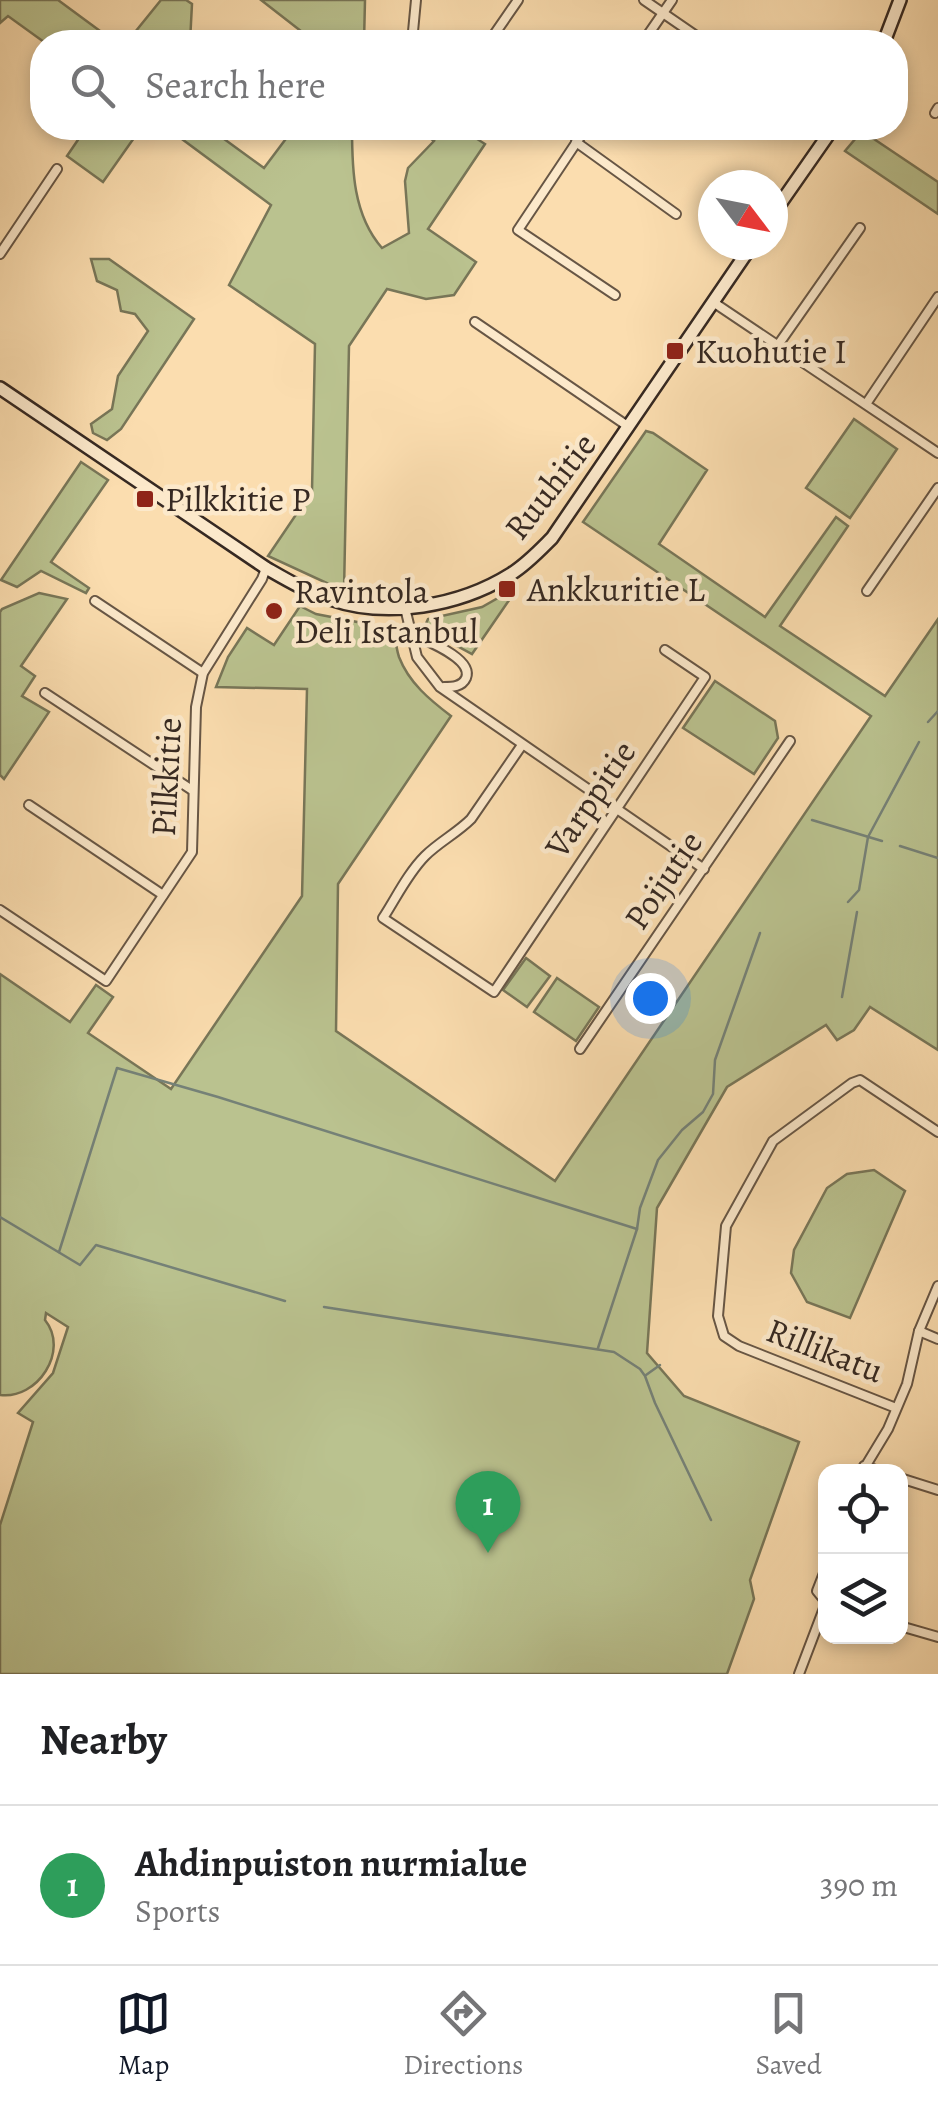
<!DOCTYPE html>
<html lang="en">
<head>
<meta charset="utf-8">
<style>
  body { margin:0; font-family:Alegreya,serif; background:#f6f6f6; color:#202124 }
  .controls { position:absolute; right:30px; bottom:30px; display:grid; overflow:hidden; border-radius:20px; box-shadow:0 5px 15px #0003 }
  .controls button { width:90px; height:90px; display:grid; place-items:center; padding:0; border:0; border-bottom:2px solid #e0e0e0; background:#fff; color:#202124; font:50px sans-serif }
  .compass { position:absolute; left:698px; top:170px; width:90px; height:90px; border-radius:50%; background:#fff; box-shadow:0 5px 15px #0003; rotate:122deg }
  .you { position:absolute; left:650px; top:998px; width:35px; height:35px; margin:-25px; border:8px solid #fff; border-radius:50%; background:#1a73e8; box-shadow:0 0 0 15px #1a73e833 }
  .badge { display:grid; place-items:center; width:65px; height:65px; border-radius:50%; background:#111827; color:#fff; font-size:32px; font-weight:700 }
  .pin { position:absolute; translate:-50% -82px; filter:drop-shadow(0 2px 5px #0008) }
  .pin::after { content:''; position:absolute; top:52px; width:35px; height:30px; background:inherit; clip-path:polygon(0 0,100% 0,50% 100%) }
  .list { margin:0; padding:0; list-style:none }
  h2 { display:flex; justify-content:space-between; align-items:center; height:130px; margin:0; padding:0 40px; font-size:42px }
  h2 small { font-size:32px; font-weight:400; color:#757577 }
  .list li { display:grid; grid-template-columns:65px 1fr auto; gap:30px; align-items:center; box-sizing:border-box; height:160px; padding:0 40px; border-top:2px solid #e0e0e0 }
  .list b { display:block; font-size:38px; white-space:nowrap }
  .list p { margin:0; font-size:32px; white-space:nowrap; color:#757577 }
  .list em { font-size:32px; font-style:normal; color:#757577 }
  .icon { flex:none; width:55px; height:55px; fill:none; stroke:currentColor; stroke-width:2; stroke-linecap:round; stroke-linejoin:round }
  .map { position:relative; flex:none; width:938px; height:1674px; overflow:hidden }
  .search { position:absolute; background:#fff; box-shadow:0 5px 15px #0003; left:30px; right:30px; top:30px; height:110px; display:flex; align-items:center; gap:25px; box-sizing:border-box; padding:0 35px; border-radius:40px; color:#757577; font-size:38px }
  .sheet { height:290px; background:#fff }
  nav { display:flex; justify-content:space-around; align-items:center; box-sizing:border-box; height:140px; border-top:2px solid #e0e0e0; background:#fff; font-size:28px; color:#757577 }
  nav a { display:grid; justify-items:center; gap:5px }
  nav .on { color:#111827 }
  .map>svg:first-child { display:block }
  .green { fill:#bac28f; stroke:#787658; stroke-width:2.5 }
  .lines { fill:none; stroke-linecap:round; stroke-linejoin:round }
  .stream { stroke:#758177; stroke-width:2.5 }
  .street-casing { stroke:#675645; stroke-width:12 }
  .secondary-casing { stroke:#362922; stroke-width:16 }
  .street { stroke:#fce9cb; stroke-width:8 }
  .secondary { stroke:#fce9cb; stroke-width:11 }
  .poi-dot { fill:#8f2418; stroke:#fce9cb; stroke-width:4 }
  .labels { text-anchor:middle; stroke-width:9; stroke-linejoin:round; paint-order:stroke }
  .poi-label { font-size:35px; fill:#362922; stroke:#fce9cb; text-anchor:start }
  .street-label { font-size:35px; fill:#362922; stroke:#fce9cb }
</style>
</head>
<body>
<div class="map">
<svg width="938" height="1674" viewBox="0 0 938 1674">
  <rect width="100%" height="100%" fill="#fbddaf"/>
  <filter id="stains"><feTurbulence type="fractalNoise" baseFrequency=".002" numOctaves="4"/><feColorMatrix values="0 0 0 0 .2 0 0 0 0 .09 0 0 0 0 .02 0 0 0 .5 -.17"/></filter>
  <radialGradient id="worn" r=".72"><stop offset=".6" stop-color="#630" stop-opacity="0"/><stop offset="1" stop-color="#630" stop-opacity=".3"/></radialGradient>
  <g class="green">
    <path d="M 0,0 L 58,0 L 115,42 L 44,42 L 8,16 L 0,23 Z"/>
    <path d="M 161,0 L 186,0 L 192,4 L 190,42 L 127,42 Z"/>
    <path d="M 261,0 L 365,0 L 364,42 L 315,42 Z"/>
    <path d="M 86,128 L 141,128 L 103,182 L 67,156 Z"/>
    <path d="M 167,128 L 209,128 L 264,168 L 294,128 L 352,128 C 352,169 353,215 382,248 L 409,233 L 405,181 L 408,168 L 434,141 L 416,128 L 433,128 L 437,130 L 439,128 L 460,128 L 485,144 L 428,229 L 476,262 L 454,295 L 426,299 L 387,289 L 349,346 L 344,591 L 268,556 L 312,491 L 315,344 L 229,285 L 271,205 Z"/>
    <path d="M 862,131 L 938,182 L 938,214 L 845,151 Z"/>
    <path d="M 91,259 L 109,259 L 194,319 L 121,429 L 107,440 L 93,433 L 91,424 L 112,409 L 118,376 L 148,331 L 135,314 L 121,311 L 117,290 L 97,281 Z"/>
    <path d="M 854,419 L 897,449 L 850,518 L 806,488 Z"/>
    <path d="M 646,431 L 653,433 L 707,470 L 659,544 L 765,617 L 836,517 L 848,526 L 780,626 L 885,696 L 938,619 L 938,1050 L 870,1007 L 854,1030 L 837,1040 L 826,1025 L 727,1087 L 657,1208 L 647,1353 L 684,1396 L 799,1442 L 750,1580 L 754,1599 L 727,1674 L 0,1674 L 0,1525 L 33,1422 L 18,1413 L 53,1373 L 68,1327 L 46,1313 L 45,1320 C 70,1351 37,1400 0,1395 L 0,974 L 70,1022 L 96,985 L 113,997 L 88,1033 L 171,1089 L 302,896 L 307,689 L 216,687 L 228,657 L 247,628 L 274,645 L 300,606 L 316,614 L 388,628 C 397,637 395,645 399,657 C 409,683 430,700 451,716 L 338,884 L 336,1031 L 555,1181 L 871,716 L 583,522 Z"/>
    <path d="M 81,462 L 108,480 L 51,562 L 89,588 L 86,593 L 41,571 L 17,587 L 1,580 Z"/>
    <path d="M 512,590 L 514,593 L 472,654 L 424,628 L 428,619 L 482,607 Z"/>
    <path d="M 39,593 L 67,599 L 21,666 L 35,676 L 22,696 L 49,712 L 4,779 L 0,775 L 0,612 L 2,609 Z"/>
    <path d="M 715,681 L 775,721 L 778,738 L 754,774 L 683,728 Z"/>
    <path d="M 526,958 L 550,976 L 527,1007 L 503,990 Z"/>
    <path d="M 557,978 L 599,1007 L 576,1041 L 534,1012 Z"/>
    <path d="M 874,1170 L 905,1191 L 850,1318 L 807,1302 L 791,1273 L 794,1250 L 827,1188 L 847,1174 Z"/>
  </g>
  <g class="lines">
    <g class="stream">
      <path d="M 928,722 L 938,711"/>
      <path d="M 812,820 L 882,841"/>
      <path d="M 900,846 L 938,858"/>
      <path d="M 848,902 L 859,890 L 868,837 L 919,742"/>
      <path d="M 842,997 L 857,912"/>
      <path d="M 0,1217 L 80,1265 L 96,1245 L 285,1301"/>
      <path d="M 59,1252 L 117,1068 L 218,1097 L 637,1229"/>
      <path d="M 324,1307 L 614,1352 L 640,1369 L 645,1376 L 655,1403 L 711,1520"/>
      <path d="M 598,1348 L 637,1229 L 640,1208 L 658,1160 L 682,1130 L 703,1112 L 713,1094 L 715,1060 L 760,933"/>
      <path d="M 646,1375 L 660,1365"/>
    </g>
    <defs>
      <g id="street">
        <path d="M 644,0 L 705,42"/>
        <path d="M 412,42 L 416,0"/>
        <path d="M 489,42 L 518,0"/>
        <path d="M 643,42 L 672,0"/>
        <path d="M 935,113 L 938,108"/>
        <path d="M 586,128 L 518,230 L 615,295"/>
        <path d="M 576,142 L 676,214"/>
        <path d="M 0,254 L 57,169"/>
        <path d="M 713,302 L 938,453"/>
        <path d="M 475,322 L 629,427"/>
        <path d="M 778,345 L 860,228"/>
        <path d="M 866,404 L 938,297"/>
        <path d="M 867,591 L 938,488"/>
        <path d="M 95,601 L 203,673"/>
        <path d="M 405,608 L 417,657 L 440,687 L 704,869"/>
        <path d="M 410,633 C 424,640 474,658 466,678 C 462,687 452,687 444,687"/>
        <path d="M 45,693 L 192,790"/>
        <path d="M 522,745 L 471,819 C 457,833 439,842 425,856 C 408,873 396,898 383,918 L 494,992 L 705,677 L 665,650"/>
        <path d="M 29,805 L 163,895"/>
        <path d="M 0,910 L 106,981 L 192,852 L 196,707 L 203,673 L 262,579 L 266,568"/>
        <path d="M 580,1049 L 790,741"/>
        <path d="M 919,1331 L 938,1339"/>
        <path d="M 896,1408 L 739,1346 L 724,1336 L 718,1316 L 726,1226 L 773,1141 L 852,1083 L 860,1080 L 938,1132"/>
        <path d="M 864,1466 L 881,1472"/>
        <path d="M 862,1472 L 888,1429 L 907,1384 L 919,1331 L 938,1286"/>
        <path d="M 900,1478 L 938,1490"/>
        <path d="M 826,1568 L 817,1591 L 826,1602"/>
        <path d="M 900,1626 L 938,1637"/>
        <path d="M 799,1674 L 826,1603"/>
      </g>
      <g id="secondary">
        <path d="M 884,42 L 900,0"/>
        <path d="M 773,214 L 833,128"/>
        <path d="M 0,388 L 266,568 C 287,580 307,592 330,599 C 387,619 460,606 511,574 C 527,564 539,551 552,538 L 752,245"/>
      </g>
    </defs>
    <use href="#street" class="street-casing"/>
    <use href="#secondary" class="secondary-casing"/>
    <use href="#street" class="street"/>
    <use href="#secondary" class="secondary"/>
  </g>
  <g class="poi-dot">
    <rect x="665" y="341" width="20" height="20" rx="5"/>
    <rect x="135" y="489" width="20" height="20" rx="5"/>
    <rect x="497" y="579" width="20" height="20" rx="5"/>
    <circle cx="274" cy="611" r="10"/>
  </g>
  <g class="labels">
    <g class="poi-label">
      <text x="695" y="363">Kuohutie I</text>
      <text x="165" y="511">Pilkkitie P</text>
      <text x="527" y="601">Ankkuritie L</text>
      <text x="294" y="603">Ravintola<tspan x="294" dy="40">Deli Istanbul</tspan></text>
    </g>
    <g class="street-label">
      <text transform="translate(550 486) rotate(-52)" y="12">Ruuhitie</text>
      <text transform="translate(166 777) rotate(-87)" y="12">Pilkkitie</text>
      <text transform="translate(590 799) rotate(-56)" y="12">Varppitie</text>
      <text transform="translate(663 880) rotate(-56)" y="12">Poijutie</text>
      <text transform="translate(825 1350) rotate(21)" y="12">Rillikatu</text>
    </g>
  </g>
  <rect width="100%" height="100%" filter="url(#stains)"/>
  <rect width="100%" height="100%" fill="url(#worn)"/>
</svg>
<div class="controls">
<button><svg class="icon" aria-label="locate" viewBox="0 0 24 24"><circle cx="12" cy="12" r="6"/><path d="M12 2v4M12 18v4M2 12h4M18 12h4"/></svg></button>
<button><svg class="icon" aria-label="layers" viewBox="0 0 24 24"><path d="M12 4l9 5-9 5-9-5zM3 14l9 5 9-5"/></svg></button>
</div>
<svg class="compass" viewBox="-18 -18 36 36"><path d="M0-13l5 13h-10z" fill="#e53935"/><path d="M0 13l5-13h-10z" fill="#757577"/></svg>
<div class="you"></div>
<div class="pin badge" style="left:488px;top:1553px;background:#2e9e5b">1</div>
<div class="search"><svg class="icon" aria-label="search" viewBox="0 0 24 24"><circle cx="10" cy="10" r="6"/><path d="M15 15l6 6"/></svg>Search here</div>
</div>
<section class="sheet">
<h2>Nearby<small></small></h2>
<ul class="list">
<li><span class="badge" style="background:#2e9e5b">1</span><div><b>Ahdinpuiston nurmialue</b><p>Sports</p></div><em>390 m</em></li>
</ul>
</section>
<nav>
<a class="on"><svg class="icon" aria-label="map" viewBox="0 0 24 24"><path d="M3 6l6-2 6 2 6-2v14l-6 2-6-2-6 2zM9 4v14M15 6v14"/></svg>Map</a>
<a><svg class="icon" aria-label="directions" viewBox="0 0 24 24"><path d="M12 3l9 9-9 9-9-9zM9 14v-3h6M13 9l2 2-2 2"/></svg>Directions</a>
<a><svg class="icon" aria-label="saved" viewBox="0 0 24 24"><path d="M7 4h10v16l-5-4-5 4z"/></svg>Saved</a>
</nav>
</body>
</html>
